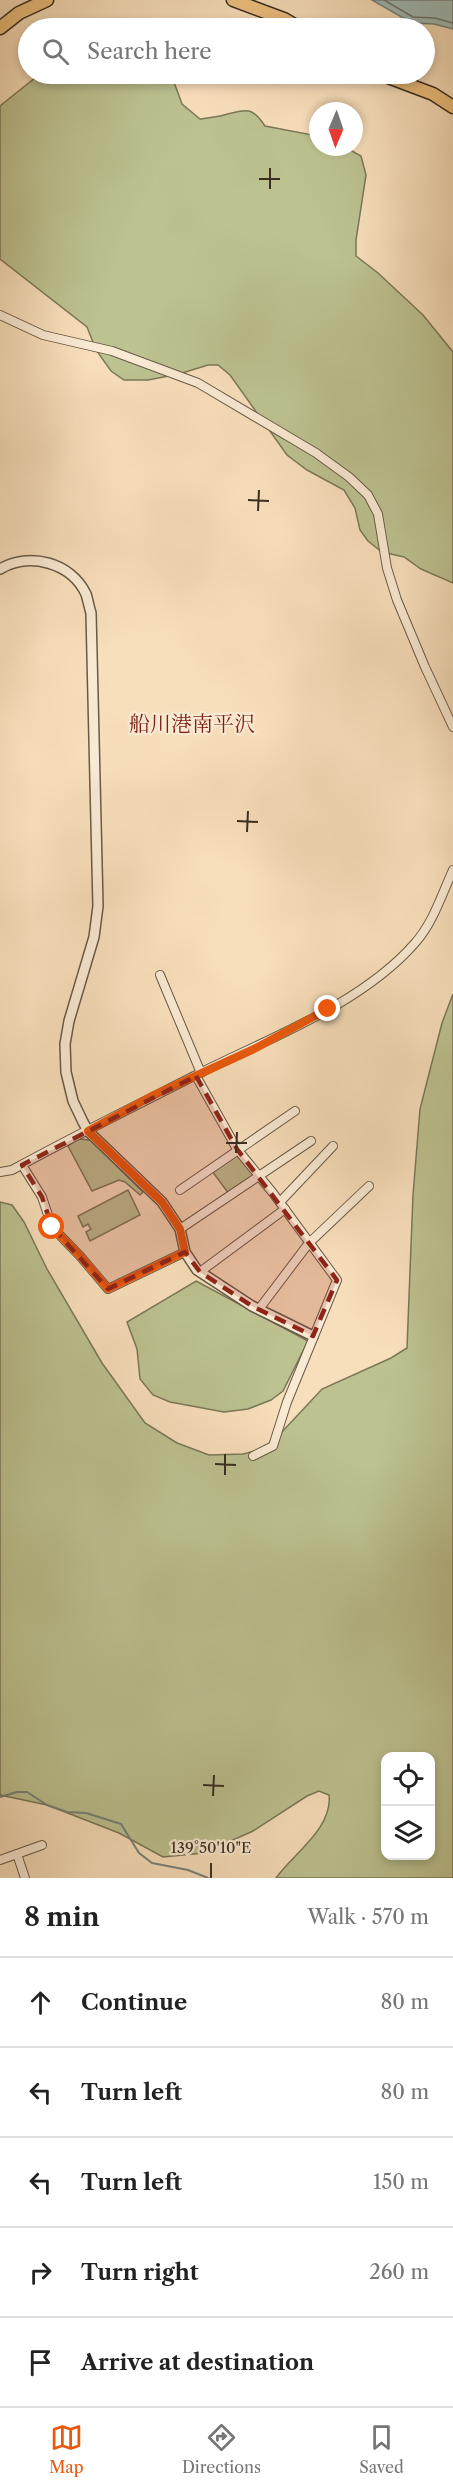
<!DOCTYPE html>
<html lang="en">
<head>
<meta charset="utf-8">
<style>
  body { margin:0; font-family:"Libre Caslon Text","Noto Serif JP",serif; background:#f6f6f6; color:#222 }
  .controls { position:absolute; right:18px; bottom:18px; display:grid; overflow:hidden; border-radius:12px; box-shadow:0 3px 9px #0003 }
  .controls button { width:54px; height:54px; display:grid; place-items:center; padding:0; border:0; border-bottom:2px solid #e0e0e0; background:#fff; color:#222; font:30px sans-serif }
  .compass { position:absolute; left:309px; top:102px; width:54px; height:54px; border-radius:50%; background:#fff; box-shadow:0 3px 9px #0003; rotate:182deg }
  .stop { position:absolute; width:18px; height:18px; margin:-14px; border:4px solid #ea580c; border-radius:50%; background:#fff }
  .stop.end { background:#ea580c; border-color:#fff; box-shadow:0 2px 6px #0008 }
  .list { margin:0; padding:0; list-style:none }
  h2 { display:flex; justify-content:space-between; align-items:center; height:78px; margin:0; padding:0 24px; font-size:26px }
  h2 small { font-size:20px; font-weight:400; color:#767676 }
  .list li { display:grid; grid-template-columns:39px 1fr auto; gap:18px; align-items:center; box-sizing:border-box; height:90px; padding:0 24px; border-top:2px solid #e0e0e0 }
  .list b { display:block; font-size:22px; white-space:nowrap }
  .list em { font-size:20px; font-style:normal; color:#767676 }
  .icon { flex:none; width:33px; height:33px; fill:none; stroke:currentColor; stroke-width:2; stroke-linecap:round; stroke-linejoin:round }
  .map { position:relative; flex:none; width:453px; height:1878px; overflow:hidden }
  .search { position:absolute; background:#fff; box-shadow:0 3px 9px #0003; left:18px; right:18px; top:18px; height:66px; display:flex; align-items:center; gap:15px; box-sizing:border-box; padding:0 21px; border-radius:33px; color:#767676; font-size:22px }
  .sheet { height:528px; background:#fff }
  nav { display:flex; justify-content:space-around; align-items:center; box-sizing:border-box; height:84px; border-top:2px solid #e0e0e0; background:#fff; font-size:16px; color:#767676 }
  nav a { display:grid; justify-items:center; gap:3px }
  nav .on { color:#ea580c }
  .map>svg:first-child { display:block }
  .green { fill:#bdc291; stroke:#7a7858; stroke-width:1.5; fill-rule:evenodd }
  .water { fill:#a0bbb9; stroke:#76827c; stroke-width:1.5 }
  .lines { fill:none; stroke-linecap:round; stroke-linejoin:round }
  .shore { stroke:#6c746c; stroke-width:1.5 }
  .stream { stroke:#76827c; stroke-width:2 }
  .minor-casing { stroke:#685a47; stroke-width:10 }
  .tertiary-casing { stroke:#685a47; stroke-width:12 }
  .primary-casing { stroke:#382d20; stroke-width:15 }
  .minor { stroke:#faead3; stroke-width:8 }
  .tertiary { stroke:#faead3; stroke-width:9 }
  .primary { stroke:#ecc07e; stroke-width:12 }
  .route { stroke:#ea580c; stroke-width:8 }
  .marked { fill:#8f2418; fill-opacity:0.2; stroke:#8f2418; stroke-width:4.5; stroke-dasharray:12 8; stroke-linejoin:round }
  .ticks { fill:none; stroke:#382d20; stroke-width:2 }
  .labels { text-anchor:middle; stroke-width:4.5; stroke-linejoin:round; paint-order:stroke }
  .quarter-label { font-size:21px; fill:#7a1f14; stroke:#faead3 }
  .ticks-label { font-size:15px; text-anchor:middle; fill:#382d20; stroke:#faead3; stroke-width:4.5; stroke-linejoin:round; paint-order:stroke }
</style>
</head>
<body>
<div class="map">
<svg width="453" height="1878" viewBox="0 0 453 1878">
  <rect width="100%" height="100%" fill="#f8dfbb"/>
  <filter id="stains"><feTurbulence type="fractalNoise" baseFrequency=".00333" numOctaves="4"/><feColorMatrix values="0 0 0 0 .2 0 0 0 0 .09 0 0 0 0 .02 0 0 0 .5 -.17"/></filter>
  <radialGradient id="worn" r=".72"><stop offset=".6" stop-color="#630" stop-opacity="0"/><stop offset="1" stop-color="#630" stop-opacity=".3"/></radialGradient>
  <g class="green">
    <path d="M 40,74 L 168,74 L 174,82 L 182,104 L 200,119 C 208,118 217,117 224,115 C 246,110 251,105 265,126 L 318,136 L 318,147 L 345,147 L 361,156 L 366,175 L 356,240 L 356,256 L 378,273 L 423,315 L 453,352 L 453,583 L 421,569 L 404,557 L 382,552 L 368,541 L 360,530 L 355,508 L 344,490 L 307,470 L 287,455 L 230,375 L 218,365 L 208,365 L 179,374 L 148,380 L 124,380 L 111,371 L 96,350 L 87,327 L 0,259 L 0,106 Z"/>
    <path d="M 453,994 L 453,1878 L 276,1878 C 293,1854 333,1828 329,1795 L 319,1791 L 307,1796 L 253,1831 L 204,1853 L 163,1857 L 119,1833 L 47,1805 L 0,1795 L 0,1202 L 12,1205 L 24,1222 L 47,1269 L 102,1363 L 145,1423 L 177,1443 L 209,1455 L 243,1454 L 267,1448 L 322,1389 L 391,1358 L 407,1348 L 413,1195 L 420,1109 L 442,1023 ZM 386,1756 L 430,1756 L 430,1856 L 386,1856 Z"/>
    <path d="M 78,1139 L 90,1140 L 143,1192 L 140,1195 L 125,1182 L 119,1180 L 92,1191 L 68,1146 Z"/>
    <path d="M 238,1153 L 256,1177 L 229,1194 L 212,1171 Z"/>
    <path d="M 128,1190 L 140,1215 L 90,1241 L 86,1232 L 91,1229 L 88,1224 L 83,1227 L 78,1216 Z"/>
    <path d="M 196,1281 L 308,1341 L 283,1391 L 271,1400 L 248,1409 L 224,1412 L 170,1402 L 153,1395 L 140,1379 L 137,1349 L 127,1322 Z"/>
  </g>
  <path class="water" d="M 372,0 L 453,0 L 453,29 L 434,24 L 412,23 Z"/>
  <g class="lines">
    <path class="shore" d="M 384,0 L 413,17 L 435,18 L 453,23"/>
    <path class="stream" d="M 0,1797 L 17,1792 L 27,1792 L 47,1805 L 67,1812 L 86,1813 L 121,1824 L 139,1853 L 152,1863 L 188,1870 L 208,1878"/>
    <defs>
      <g id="minor">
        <path d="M 0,315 L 43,335 L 112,351 L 198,383 L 316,453 L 349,477 L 368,495 L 378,514 L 387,568 L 397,600 L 425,667 L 453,727"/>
        <path d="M 160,975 L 201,1073"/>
        <path d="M 196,1076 L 237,1149 L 273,1193 L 337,1280 L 287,1402 L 273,1446 L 253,1456"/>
        <path d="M 22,1165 L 42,1197 L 52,1227 L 80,1256 L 108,1289 L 185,1252"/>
        <path d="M 0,1172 L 12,1170 C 74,1136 139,1104 202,1072 C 272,1037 363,1003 415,943 C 433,923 442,894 453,870"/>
        <path d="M 180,1190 L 295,1111"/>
        <path d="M 280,1202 L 333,1146"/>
        <path d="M 180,1229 L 311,1141"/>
        <path d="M 200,1272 L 285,1209"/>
        <path d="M 259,1309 L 309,1243 L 369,1186"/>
        <path d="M 17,1854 L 42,1845"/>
        <path d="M 0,1860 L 17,1854 L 25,1878"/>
      </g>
      <path id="tertiary" d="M 0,569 C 29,552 71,562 86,594 C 88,600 89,607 91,613 L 98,906 L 94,937 L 69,1021 L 65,1044 L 66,1072 L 73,1101 L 83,1122 L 88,1131 L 162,1202 L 180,1229 L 185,1252 L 197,1270 L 252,1306 L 313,1336"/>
      <g id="primary">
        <path d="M 233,0 L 284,19 L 299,28"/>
        <path d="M 0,28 L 19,13 L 47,0"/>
        <path d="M 380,74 L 433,94 L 453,107"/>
      </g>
    </defs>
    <use href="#minor" class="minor-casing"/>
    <use href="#tertiary" class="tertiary-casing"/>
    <use href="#primary" class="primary-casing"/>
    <use href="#minor" class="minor"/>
    <use href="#tertiary" class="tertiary"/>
    <use href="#primary" class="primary"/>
  </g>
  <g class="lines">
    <path class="route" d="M 52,1227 L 80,1256 L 108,1289 L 185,1252 L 180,1229 L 162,1202 L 88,1131 L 152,1096 L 254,1049 L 328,1009"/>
  </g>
  <path class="marked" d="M 196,1076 L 237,1149 L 337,1280 L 313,1336 L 252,1306 L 200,1272 L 185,1252 L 108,1289 L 52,1227 L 42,1197 L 22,1165 Z"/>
  <path class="ticks" d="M 259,179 L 280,179M 270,189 L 270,168M 248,500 L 269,501M 258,511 L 259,490M 237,821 L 258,822M 247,832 L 248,811M 226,1143 L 247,1143M 236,1153 L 237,1132M 215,1464 L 236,1465M 225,1475 L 225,1454M 203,1785 L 224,1786M 213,1796 L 214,1775M 211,1878 L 211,1863"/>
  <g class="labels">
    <g class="quarter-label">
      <text x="192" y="731">船川港南平沢</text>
    </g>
  </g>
  <g class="ticks-label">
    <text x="211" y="1853">139°50'10"E</text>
  </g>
  <rect width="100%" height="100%" filter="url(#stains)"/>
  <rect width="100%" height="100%" fill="url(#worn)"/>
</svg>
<div class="controls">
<button><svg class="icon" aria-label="locate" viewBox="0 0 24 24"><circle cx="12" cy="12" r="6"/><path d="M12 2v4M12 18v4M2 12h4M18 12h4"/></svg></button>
<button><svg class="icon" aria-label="layers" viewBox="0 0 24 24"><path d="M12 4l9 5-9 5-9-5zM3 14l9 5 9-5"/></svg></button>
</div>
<svg class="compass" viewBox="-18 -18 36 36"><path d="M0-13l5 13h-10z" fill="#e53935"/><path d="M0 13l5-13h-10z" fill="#767676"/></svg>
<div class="stop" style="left:52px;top:1227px"></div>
<div class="stop end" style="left:328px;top:1009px"></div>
<div class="search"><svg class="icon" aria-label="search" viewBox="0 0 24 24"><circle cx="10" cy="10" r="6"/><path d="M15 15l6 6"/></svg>Search here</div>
</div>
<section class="sheet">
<h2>8 min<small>Walk · 570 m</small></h2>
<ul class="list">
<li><svg class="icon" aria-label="ahead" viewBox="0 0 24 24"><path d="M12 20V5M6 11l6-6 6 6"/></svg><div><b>Continue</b></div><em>80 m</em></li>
<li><svg class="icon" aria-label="left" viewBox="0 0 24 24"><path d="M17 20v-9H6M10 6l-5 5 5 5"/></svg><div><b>Turn left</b></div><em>80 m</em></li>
<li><svg class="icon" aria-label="left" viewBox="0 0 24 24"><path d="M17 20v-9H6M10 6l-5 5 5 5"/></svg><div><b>Turn left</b></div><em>150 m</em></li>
<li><svg class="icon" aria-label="right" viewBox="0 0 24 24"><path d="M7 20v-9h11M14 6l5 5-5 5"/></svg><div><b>Turn right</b></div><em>260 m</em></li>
<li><svg class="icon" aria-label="arrive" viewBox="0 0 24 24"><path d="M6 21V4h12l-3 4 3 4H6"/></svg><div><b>Arrive at destination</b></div></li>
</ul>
</section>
<nav>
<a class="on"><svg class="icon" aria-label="map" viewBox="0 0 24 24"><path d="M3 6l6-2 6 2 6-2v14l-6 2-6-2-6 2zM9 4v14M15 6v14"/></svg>Map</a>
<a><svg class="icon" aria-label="directions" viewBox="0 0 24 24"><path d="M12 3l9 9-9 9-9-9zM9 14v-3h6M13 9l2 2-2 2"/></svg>Directions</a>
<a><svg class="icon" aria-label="saved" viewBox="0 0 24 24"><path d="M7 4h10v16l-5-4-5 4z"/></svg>Saved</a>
</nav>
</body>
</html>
